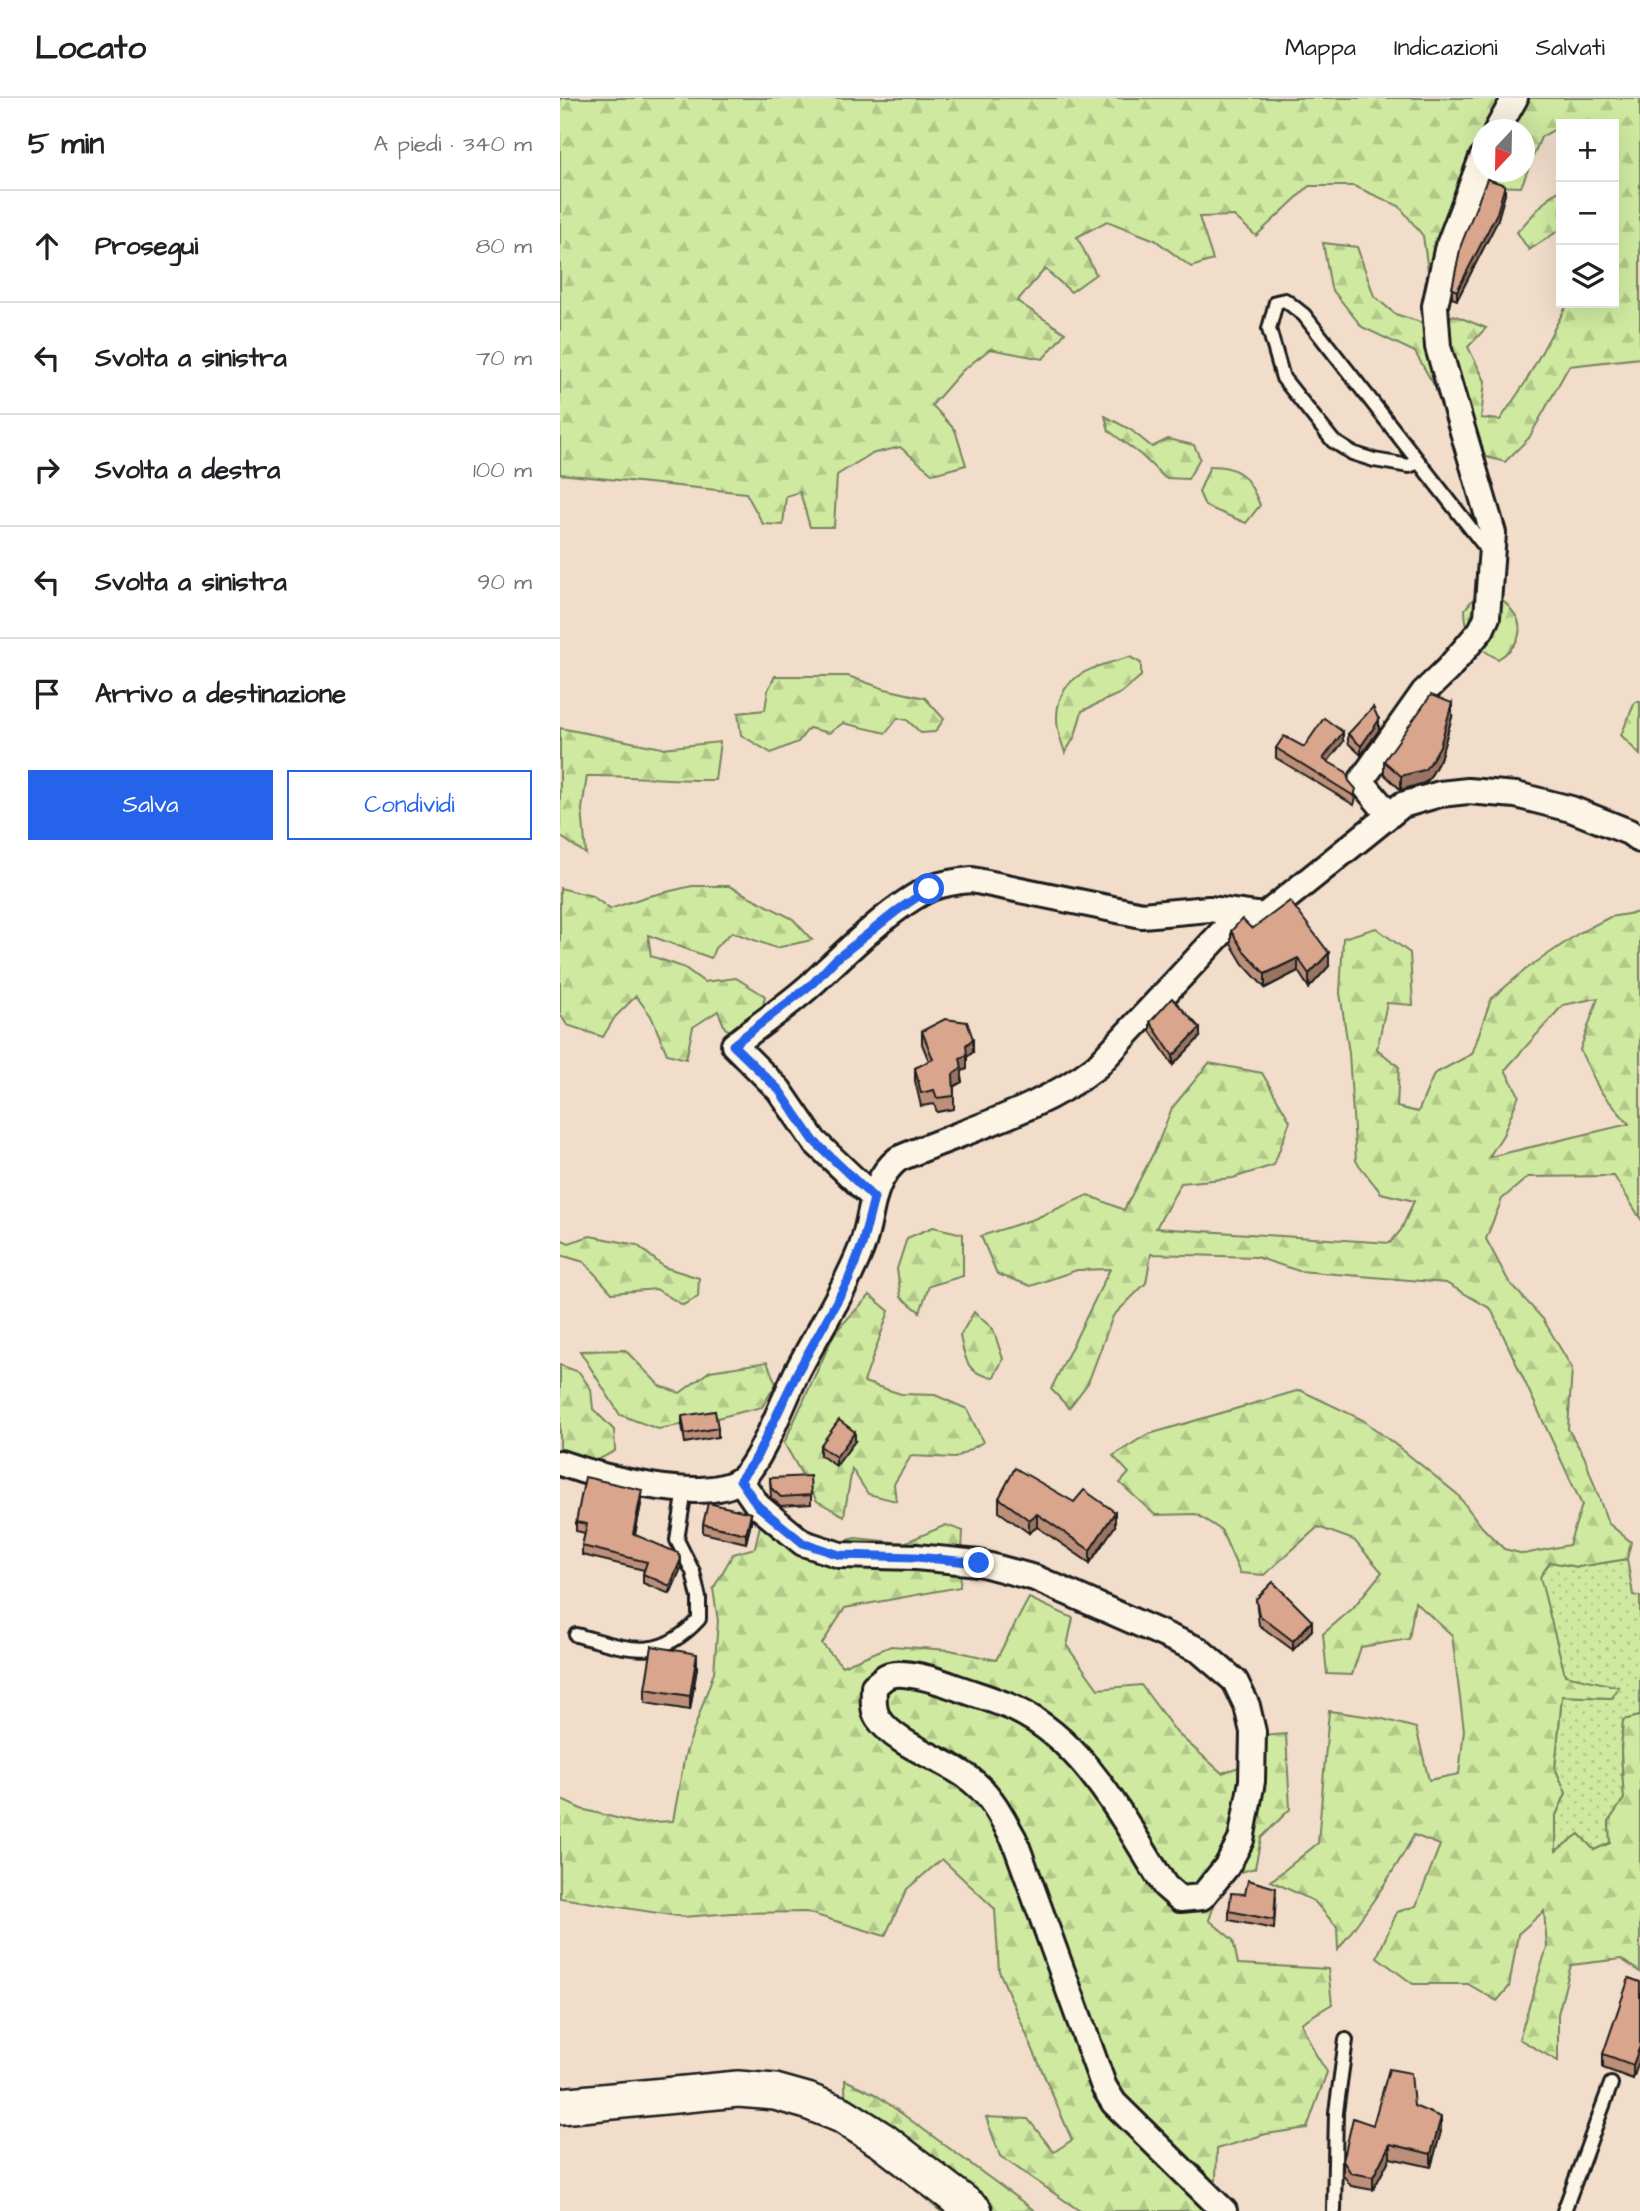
<!DOCTYPE html>
<html lang="it">
<head>
<meta charset="utf-8">
<style>
  body { margin:0; font-family:"Architects Daughter",sans-serif; background:#f6f6f6; color:#202124 }
  .controls { position:absolute; right:21px; top:21px; display:grid; overflow:hidden; border-radius:0px; box-shadow:0 7px 28px #0002 }
  .controls button { width:63px; height:63px; display:grid; place-items:center; padding:0; border:0; border-bottom:2px solid #e0e0e0; background:#fff; color:#202124; font:35px sans-serif }
  .compass { position:absolute; left:912px; top:21px; width:63px; height:63px; border-radius:50%; background:#fff; box-shadow:0 7px 28px #0002; rotate:202deg }
  .stop { position:absolute; width:21px; height:21px; margin:-16px; border:5px solid #2563eb; border-radius:50%; background:#fff }
  .stop.end { background:#2563eb; border-color:#fff; box-shadow:0 2px 7px #0008 }
  .list { margin:0; padding:0; list-style:none }
  h2 { display:flex; justify-content:space-between; align-items:center; height:91px; margin:0; padding:0 28px; font-size:30px }
  h2 small { font-size:23px; font-weight:400; color:#757577 }
  .list li { display:grid; grid-template-columns:46px 1fr auto; gap:21px; align-items:center; box-sizing:border-box; height:112px; padding:0 28px; border-top:2px solid #e0e0e0 }
  .list b { display:block; font-size:26px; white-space:nowrap }
  .list em { font-size:23px; font-style:normal; color:#757577 }
  .actions { display:flex; gap:14px; padding:21px 28px }
  .actions a { flex:1; padding:16px 0; border:2px solid #2563eb; border-radius:0px; text-align:center; font-size:24px; color:#2563eb }
  .actions .main { background:#2563eb; color:#fff }
  .icon { flex:none; width:38px; height:38px; fill:none; stroke:currentColor; stroke-width:2; stroke-linecap:round; stroke-linejoin:round }
  .map { position:relative; flex:none; width:1080px; height:2113px; overflow:hidden }
  header { display:flex; align-items:center; gap:42px; box-sizing:border-box; height:98px; padding:0 35px; background:#fff; border-bottom:2px solid #e0e0e0 }
  header strong { font-size:33px }
  nav { display:flex; gap:38px; margin-inline-start:auto; font-size:24px }
  main { display:flex }
  aside { flex:1; background:#fff }
  .map>svg:first-child { display:block }
  .green { fill:url(#green-dots); stroke:#76835e; stroke-width:2 }
  .forest { fill:url(#forest-firs); stroke:#76835e; stroke-width:2; fill-rule:evenodd }
  .lines { fill:none; stroke-linecap:round; stroke-linejoin:round }
  .lane-casing { stroke:#1c1c1c; stroke-width:18 }
  .street-casing { stroke:#1c1c1c; stroke-width:30 }
  .secondary-casing { stroke:#1c1c1c; stroke-width:40 }
  .lane { stroke:#fcf5e5; stroke-width:12 }
  .street { stroke:#fcf5e5; stroke-width:24 }
  .secondary { stroke:#fcf5e5; stroke-width:35 }
  .wall { fill:#bb8f79; stroke:#1c1c1c; stroke-width:2 }
  .shaded-wall { fill:#987463; stroke:#1c1c1c; stroke-width:2 }
  .building { fill:#d9a68d; stroke:#1c1c1c; stroke-width:2 }
  .route { stroke:#2563eb; stroke-width:9 }
</style>
</head>
<body>
<header>
<strong>Locato</strong>
<nav><a>Mappa</a><a>Indicazioni</a><a>Salvati</a></nav>
</header>
<main>
<aside>
<h2>5 min<small>A piedi · 340 m</small></h2>
<ul class="list">
<li><svg class="icon" aria-label="ahead" viewBox="0 0 24 24"><path d="M12 20V5M6 11l6-6 6 6"/></svg><div><b>Prosegui</b></div><em>80 m</em></li>
<li><svg class="icon" aria-label="left" viewBox="0 0 24 24"><path d="M17 20v-9H6M10 6l-5 5 5 5"/></svg><div><b>Svolta a sinistra</b></div><em>70 m</em></li>
<li><svg class="icon" aria-label="right" viewBox="0 0 24 24"><path d="M7 20v-9h11M14 6l5 5-5 5"/></svg><div><b>Svolta a destra</b></div><em>100 m</em></li>
<li><svg class="icon" aria-label="left" viewBox="0 0 24 24"><path d="M17 20v-9H6M10 6l-5 5 5 5"/></svg><div><b>Svolta a sinistra</b></div><em>90 m</em></li>
<li><svg class="icon" aria-label="arrive" viewBox="0 0 24 24"><path d="M6 21V4h12l-3 4 3 4H6"/></svg><div><b>Arrivo a destinazione</b></div></li>
</ul>
<div class="actions"><a class="main">Salva</a><a>Condividi</a></div>
</aside>
<div class="map">
<svg width="1080" height="2113" viewBox="0 0 1080 2113">
  <defs>
    <pattern id="green-dots" width="8" height="8" patternUnits="userSpaceOnUse" patternTransform="scale(1.75)"><rect width="8" height="8" fill="#cfeaa0"/><path d="M2 2h.1M6 6h.1" fill="none" stroke="#b1c889" stroke-width="1.8" stroke-linecap="round"/></pattern>
    <pattern id="forest-firs" width="22" height="20" patternUnits="userSpaceOnUse" patternTransform="scale(1.75)"><rect width="22" height="20" fill="#cfeaa0"/><path d="M5 1l3.5 6h-7zM16 11l3.5 6h-7z" fill="#b1c889"/></pattern>
  </defs>
  <rect width="100%" height="100%" fill="#f2ddcb"/>
  <filter id="ink" filterUnits="userSpaceOnUse"><feTurbulence type="fractalNoise" baseFrequency=".0143" numOctaves="2"/><feDisplacementMap in="SourceGraphic" scale="14" xChannelSelector="R" yChannelSelector="G"/><feConvolveMatrix kernelMatrix="1 2 1 2 8 2 1 2 1" color-interpolation-filters="sRGB"/></filter>
  <g filter="url(#ink)">
    <path class="green" d="M 1067,1461 L 1073,1497 L 1080,1499 L 1080,1618 L 1063,1622 L 1061,1654 L 1064,1701 L 1049,1723 L 1050,1745 L 1034,1752 L 1019,1736 L 996,1753 L 996,1717 L 1006,1695 L 995,1670 L 1002,1598 L 1052,1600 L 1005,1577 L 979,1479 L 990,1464 L 1018,1469 Z"/>
    <g class="forest">
      <path d="M 0,0 L 1080,0 L 1080,260 L 1009,268 L 969,340 L 945,364 L 895,351 L 879,296 L 855,254 L 802,229 L 771,190 L 763,145 L 797,149 L 814,198 L 835,216 L 873,228 L 894,217 L 926,230 L 908,249 L 925,283 L 921,320 L 940,322 L 965,285 L 1008,205 L 1054,205 L 1054,26 L 1011,26 L 1009,24 L 1001,26 L 1001,28 L 981,39 L 961,89 L 931,88 L 870,186 L 863,138 L 839,108 L 794,88 L 749,88 L 696,138 L 674,118 L 639,119 L 653,162 L 631,169 L 595,142 L 547,123 L 517,139 L 536,176 L 511,194 L 485,171 L 457,203 L 505,235 L 483,261 L 430,251 L 402,273 L 372,307 L 395,332 L 406,367 L 373,376 L 340,349 L 311,356 L 277,377 L 274,429 L 250,429 L 240,394 L 226,398 L 223,427 L 203,426 L 186,395 L 0,376 ZM 922,32 L 964,32 L 964,74 L 922,74 Z"/>
      <path d="M 1001,92 L 1001,131 L 969,152 L 957,134 L 990,98 Z"/>
      <path d="M 545,318 L 571,332 L 592,349 L 608,341 L 634,347 L 640,360 L 628,381 L 605,380 L 581,357 L 549,333 Z"/>
      <path d="M 650,368 C 682,368 688,380 700,407 L 686,425 L 645,408 L 639,394 Z"/>
      <path d="M 914,500 L 944,503 C 948,508 956,516 958,522 C 964,540 951,553 938,561 C 915,549 905,537 905,511 Z"/>
      <path d="M 570,559 L 581,565 L 581,578 L 561,595 L 522,613 L 515,638 L 505,655 C 502,645 497,633 497,622 C 496,576 534,569 570,559 Z"/>
      <path d="M 215,578 L 288,578 L 325,591 L 365,600 L 384,621 L 375,634 L 361,635 L 347,622 L 338,620 L 326,635 L 283,625 L 269,635 L 249,630 L 238,644 L 211,655 L 181,637 L 178,615 L 205,612 L 208,592 Z"/>
      <path d="M 1075,604 L 1080,604 L 1080,657 L 1061,637 Z"/>
      <path d="M 0,630 L 102,650 L 160,644 L 155,682 C 112,683 70,677 27,678 L 22,711 L 26,756 L 0,738 Z"/>
      <path d="M 132,788 L 169,788 L 233,821 L 252,842 L 216,850 L 172,834 L 155,850 L 151,860 L 88,837 L 91,858 L 125,870 L 144,884 L 176,880 L 205,898 L 195,947 L 165,930 L 158,913 L 133,929 L 126,961 L 107,956 L 91,918 L 76,898 L 55,919 L 43,939 L 7,927 L 0,916 L 0,790 L 32,798 L 50,811 L 85,799 Z"/>
      <path d="M 1080,814 L 1080,1120 L 1054,1078 L 968,1079 L 942,1101 L 926,1141 L 949,1184 L 983,1221 L 1012,1270 L 1008,1331 L 1024,1358 L 1048,1425 L 1071,1444 L 1067,1461 L 1018,1469 L 990,1464 L 980,1479 L 1005,1577 L 1059,1589 L 1052,1600 L 1002,1598 L 995,1670 L 1006,1695 L 996,1717 L 996,1753 L 1019,1736 L 1034,1752 L 1050,1745 L 1049,1723 L 1064,1701 L 1061,1654 L 1063,1622 L 1080,1618 L 1080,1874 L 1061,1861 L 1011,1867 L 998,1916 L 998,1963 L 959,1941 L 987,1849 L 984,1813 L 958,1836 L 949,1889 L 937,1903 L 908,1886 L 853,1886 L 817,1859 L 837,1814 L 856,1808 L 880,1747 L 854,1737 C 832,1778 805,1815 778,1852 L 777,1829 L 754,1803 L 711,1783 L 758,1745 L 769,1613 L 819,1620 L 856,1630 L 869,1682 L 899,1676 L 904,1632 L 892,1537 L 855,1504 L 849,1541 L 801,1549 L 792,1577 L 767,1576 L 763,1536 L 793,1510 L 822,1474 L 794,1442 L 758,1429 L 704,1477 L 680,1475 L 661,1432 L 636,1416 L 595,1417 L 560,1385 L 569,1375 L 553,1358 L 586,1337 L 740,1292 L 803,1322 L 845,1354 L 897,1396 L 922,1429 L 944,1451 L 964,1456 L 1009,1447 L 1022,1407 L 931,1211 L 886,1185 L 739,1173 L 696,1159 L 591,1156 L 586,1185 L 553,1218 L 528,1285 L 509,1310 L 491,1291 L 550,1171 L 517,1172 L 471,1188 L 437,1176 L 421,1138 L 474,1121 L 528,1097 L 564,1112 L 596,1050 L 612,1010 L 649,965 L 702,975 L 730,1023 L 714,1067 L 673,1080 L 621,1085 L 596,1130 L 830,1145 L 841,1132 L 854,1103 L 821,1095 L 796,1063 L 789,955 L 780,895 L 783,840 L 816,830 L 850,855 L 853,907 L 827,905 L 817,951 L 839,969 L 837,1009 L 858,1014 L 874,976 L 912,956 L 931,901 L 965,872 L 1019,835 L 1050,819 ZM 1038,900 L 1020,952 L 1040,993 L 1069,1026 L 929,1059 L 943,1037 L 959,997 L 945,972 L 1003,907 Z"/>
      <path d="M 373,1129 L 403,1136 L 403,1178 L 369,1188 L 360,1214 L 341,1199 L 337,1171 L 347,1140 Z"/>
      <path d="M 30,1138 L 77,1147 L 104,1169 L 139,1180 L 138,1199 L 123,1207 L 96,1191 L 52,1195 L 24,1164 L 0,1157 L 0,1141 L 9,1145 Z"/>
      <path d="M 310,1197 L 329,1213 L 304,1284 L 341,1296 L 375,1297 L 407,1311 L 423,1344 L 395,1360 L 351,1358 L 334,1386 L 336,1403 L 308,1396 L 292,1371 L 284,1418 L 257,1403 L 224,1345 L 275,1234 Z"/>
      <path d="M 414,1214 L 433,1231 L 443,1261 L 434,1279 C 407,1277 405,1262 400,1238 Z"/>
      <path d="M 65,1252 L 100,1288 L 120,1295 L 150,1273 L 207,1264 L 216,1286 L 202,1309 L 153,1321 L 98,1331 L 60,1317 L 20,1253 Z"/>
      <path d="M 0,1267 L 19,1274 L 31,1291 L 33,1311 L 54,1332 L 55,1353 L 34,1364 L 0,1351 Z"/>
      <path d="M 200,1427 L 238,1457 L 295,1440 L 344,1445 L 386,1427 L 403,1433 L 400,1489 L 285,1510 L 262,1546 L 282,1568 L 331,1548 L 390,1552 L 436,1562 L 469,1500 L 513,1520 L 507,1548 L 538,1591 L 581,1587 L 617,1635 L 662,1675 L 702,1661 L 702,1638 L 726,1636 L 730,1711 L 701,1740 L 695,1770 L 664,1779 L 649,1822 L 673,1842 L 678,1866 L 768,1871 L 772,1906 L 741,1925 L 755,1955 L 767,1974 L 747,2030 L 706,2036 L 657,2051 L 655,2113 L 520,2113 L 440,2058 L 426,2019 L 468,2021 L 494,2054 L 512,2042 L 439,1873 L 435,1811 L 382,1761 L 347,1791 L 325,1838 L 246,1814 L 171,1815 L 124,1819 L 0,1800 L 0,1701 L 21,1711 L 76,1725 L 113,1723 L 125,1657 L 154,1574 L 158,1523 L 153,1491 L 173,1456 L 195,1450 Z"/>
      <path d="M 285,1982 L 315,1996 L 475,2113 L 380,2113 L 286,2033 Z"/>
    </g>
    <g class="lines">
      <defs>
        <g id="lane">
          <path d="M 859,364 L 849,368 L 814,362 L 792,355 L 773,343 L 723,280 L 709,231 L 716,204 L 725,202 L 744,217 L 930,455"/>
          <path d="M 16,1537 C 67,1550 98,1566 139,1521 L 139,1500 L 133,1474 L 117,1442 L 125,1392"/>
          <path d="M 774,2113 L 776,2014 L 786,1942"/>
          <path d="M 1004,2113 L 1051,1986"/>
        </g>
        <g id="street">
          <path d="M 937,32 L 955,0"/>
          <path d="M 829,717 L 801,683 L 864,594 L 887,572 L 921,532 L 927,519 L 933,435 L 878,249 L 875,208 L 887,152 L 922,60"/>
          <path d="M 314,1100 L 254,1043 L 219,992 L 174,947 C 200,926 229,907 254,884 C 284,856 333,807 371,790 C 384,785 398,783 412,782 L 582,817 L 649,811 L 704,818 L 842,707 L 880,696 L 908,693 L 956,697 L 1011,711 L 1069,734 L 1080,742"/>
          <path d="M 0,1365 C 37,1378 147,1408 181,1381 C 200,1366 225,1299 237,1274 C 258,1233 284,1194 301,1151 C 314,1118 308,1085 338,1061 C 405,1032 480,1013 537,968 L 680,815"/>
          <path d="M 180,1382 L 198,1408 L 243,1445 L 280,1457 L 356,1459 L 419,1465 L 475,1480 L 639,1552 L 675,1583 L 687,1608 L 693,1634 L 692,1683 L 681,1742 L 667,1768 L 642,1799 L 620,1801 L 605,1788 C 564,1724 527,1645 455,1611 C 436,1602 414,1596 395,1589 C 379,1583 342,1571 327,1578 C 323,1580 318,1585 314,1588 C 314,1598 312,1611 318,1620 C 339,1651 390,1661 417,1687 C 434,1702 443,1722 454,1741 L 544,1989 L 554,2005 L 664,2113"/>
        </g>
        <path id="secondary" d="M 0,2008 L 178,1991 L 215,1994 L 247,2003 L 282,2017 L 323,2043 L 414,2113"/>
      </defs>
      <use href="#lane" class="lane-casing"/>
      <use href="#street" class="street-casing"/>
      <use href="#secondary" class="secondary-casing"/>
      <use href="#lane" class="lane"/>
      <use href="#street" class="street"/>
      <use href="#secondary" class="secondary"/>
    </g>
    <g class="wall">
      <path d="M 945,96 L 937,124 L 897,202 L 892,200 L 892,191 Z"/>
      <path d="M 892,619 L 880,661 L 869,681 L 864,685 L 841,692 L 824,676 L 824,663 Z"/>
      <path d="M 819,632 L 801,657 L 788,645 L 788,636 Z"/>
      <path d="M 783,644 L 768,663 L 796,700 L 794,707 L 716,660 L 716,650 L 744,649 Z"/>
      <path d="M 692,831 L 769,868 L 749,890 L 738,873 L 705,890 L 683,866 L 671,846 L 671,833 Z"/>
      <path d="M 590,924 L 640,939 L 613,967 L 590,933 Z"/>
      <path d="M 362,933 L 413,954 L 407,959 L 407,971 L 402,973 L 402,984 L 394,988 L 394,1011 L 377,1014 L 374,1006 L 361,1008 L 355,983 L 355,970 L 369,963 L 362,946 Z"/>
      <path d="M 122,1318 L 158,1330 L 158,1339 L 125,1345 L 122,1327 Z"/>
      <path d="M 295,1343 L 276,1368 L 260,1357 L 260,1348 Z"/>
      <path d="M 210,1380 L 251,1397 L 251,1406 L 221,1408 L 211,1400 Z"/>
      <path d="M 439,1400 L 555,1428 L 530,1465 L 477,1429 L 469,1435 L 439,1414 Z"/>
      <path d="M 82,1401 L 75,1437 L 121,1470 L 110,1496 L 83,1485 L 83,1476 L 84,1472 L 22,1457 L 22,1448 L 25,1435 L 16,1433 L 16,1424 Z"/>
      <path d="M 191,1425 L 186,1445 L 143,1435 L 143,1426 Z"/>
      <path d="M 696,1501 L 752,1532 L 733,1552 L 699,1527 Z"/>
      <path d="M 137,1570 L 130,1612 L 85,1605 L 85,1591 Z"/>
      <path d="M 685,1796 L 716,1799 L 714,1831 L 669,1822 L 669,1813 Z"/>
      <path d="M 1080,1884 L 1073,1981 L 1043,1970 L 1043,1956 Z"/>
      <path d="M 854,2008 L 881,2033 L 871,2069 L 830,2060 L 813,2092 L 791,2088 L 783,2077 L 783,2063 L 813,2027 Z"/>
    </g>
    <g class="shaded-wall">
      <path d="M 945,87 L 945,96 L 937,124 L 897,202 L 897,193 Z"/>
      <path d="M 892,605 L 892,619 L 880,661 L 869,681 L 864,685 L 841,692 L 841,678 Z"/>
      <path d="M 819,622 L 819,632 L 801,657 L 801,648 Z"/>
      <path d="M 783,634 L 783,644 L 763,670 L 763,661 Z"/>
      <path d="M 769,855 L 769,868 L 749,890 L 749,876 Z"/>
      <path d="M 738,860 L 738,873 L 705,890 L 705,876 Z"/>
      <path d="M 640,930 L 640,939 L 613,967 L 613,958 Z"/>
      <path d="M 413,941 L 413,954 L 407,959 L 407,971 L 402,973 L 402,984 L 393,989 L 393,976 L 406,947 Z"/>
      <path d="M 295,1334 L 295,1343 L 276,1368 L 276,1359 Z"/>
      <path d="M 82,1392 L 82,1401 L 73,1445 L 73,1436 Z"/>
      <path d="M 555,1414 L 555,1428 L 530,1465 L 530,1452 Z"/>
      <path d="M 191,1415 L 191,1425 L 186,1445 L 186,1436 Z"/>
      <path d="M 477,1416 L 477,1429 L 469,1435 L 469,1422 Z"/>
      <path d="M 121,1461 L 121,1470 L 110,1496 L 110,1488 Z"/>
      <path d="M 752,1523 L 752,1532 L 733,1552 L 733,1543 Z"/>
      <path d="M 137,1556 L 137,1570 L 130,1612 L 130,1598 Z"/>
      <path d="M 1080,1948 L 1080,1961 L 1073,1981 L 1073,1967 Z"/>
      <path d="M 881,2019 L 881,2033 L 871,2069 L 871,2056 Z"/>
      <path d="M 830,2046 L 830,2060 L 813,2092 L 813,2079 Z"/>
    </g>
    <g class="building">
      <path d="M 927,81 L 945,87 L 937,115 L 897,193 L 892,191 L 901,147 Z"/>
      <path d="M 871,597 L 892,605 L 880,648 L 869,667 L 864,672 L 841,678 L 824,663 Z"/>
      <path d="M 813,609 L 819,622 L 801,648 L 788,636 Z"/>
      <path d="M 764,620 L 783,634 L 763,661 L 786,674 L 789,683 L 796,691 L 794,698 L 716,650 L 724,638 L 744,649 Z"/>
      <path d="M 730,803 L 769,855 L 749,876 L 738,860 L 705,876 L 683,852 L 671,833 L 682,821 L 692,831 Z"/>
      <path d="M 612,900 L 640,930 L 613,958 L 590,924 Z"/>
      <path d="M 385,921 L 407,924 L 413,941 L 406,947 L 407,957 L 400,960 L 402,970 L 393,976 L 394,998 L 377,1000 L 374,992 L 361,995 L 355,970 L 373,961 L 362,933 Z"/>
      <path d="M 155,1313 L 158,1330 L 125,1336 L 122,1318 Z"/>
      <path d="M 279,1322 L 295,1334 L 276,1359 L 260,1348 Z"/>
      <path d="M 455,1370 L 514,1404 L 524,1392 L 555,1414 L 530,1452 L 477,1416 L 469,1422 L 439,1400 Z"/>
      <path d="M 250,1378 L 251,1397 L 221,1399 L 211,1390 L 210,1380 Z"/>
      <path d="M 25,1379 L 82,1392 L 73,1436 L 118,1455 L 121,1461 L 110,1488 L 83,1476 L 87,1464 L 22,1448 L 27,1426 L 16,1424 Z"/>
      <path d="M 148,1405 L 191,1415 L 186,1436 L 143,1426 Z"/>
      <path d="M 713,1484 L 752,1523 L 733,1543 L 699,1517 L 696,1501 Z"/>
      <path d="M 92,1548 L 137,1556 L 130,1598 L 85,1591 Z"/>
      <path d="M 688,1782 L 716,1790 L 714,1822 L 669,1813 L 671,1795 L 685,1796 Z"/>
      <path d="M 1069,1880 L 1080,1884 L 1080,1948 L 1073,1967 L 1043,1956 Z"/>
      <path d="M 829,1971 L 851,1975 L 854,2008 L 881,2019 L 871,2056 L 830,2046 L 813,2079 L 791,2075 L 783,2063 L 793,2020 L 813,2027 Z"/>
    </g>
  </g>
  <g class="lines" filter="url(#ink)">
    <path class="route" d="M 369,791 L 338,812 L 275,862 L 253,885 L 173,947 L 219,992 L 254,1043 L 314,1100 L 302,1147 L 288,1183 L 238,1273 L 196,1360 L 180,1382 L 198,1408 L 243,1445 L 280,1457 L 356,1459 L 419,1465"/>
  </g>
</svg>
<div class="controls">
<button>+</button>
<button>−</button>
<button><svg class="icon" aria-label="layers" viewBox="0 0 24 24"><path d="M12 4l9 5-9 5-9-5zM3 14l9 5 9-5"/></svg></button>
</div>
<svg class="compass" viewBox="-18 -18 36 36"><path d="M0-13l5 13h-10z" fill="#e53935"/><path d="M0 13l5-13h-10z" fill="#757577"/></svg>
<div class="stop" style="left:369px;top:791px"></div>
<div class="stop end" style="left:419px;top:1465px"></div>
</div>
</main>
</body>
</html>
